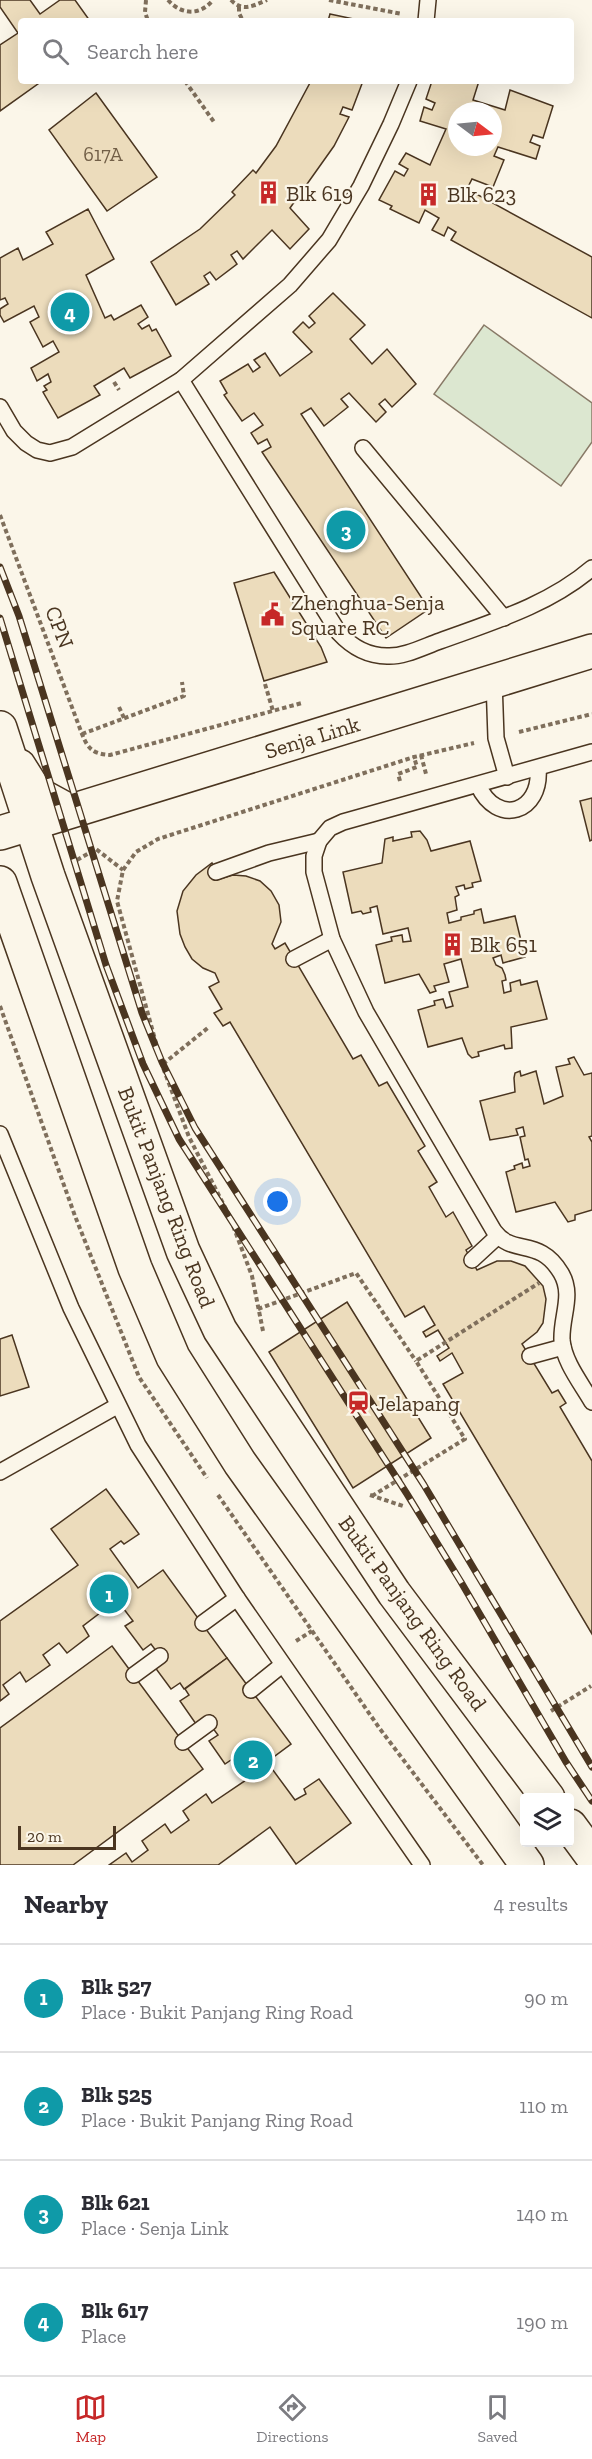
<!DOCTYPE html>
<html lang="en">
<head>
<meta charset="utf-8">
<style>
  body { margin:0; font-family:"Zilla Slab",serif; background:#f2f2f3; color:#2b2b33 }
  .controls { position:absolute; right:18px; bottom:18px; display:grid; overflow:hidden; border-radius:6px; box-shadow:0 6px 24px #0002 }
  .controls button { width:54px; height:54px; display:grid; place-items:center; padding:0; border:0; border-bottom:2px solid #e1e1e2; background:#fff; color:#2b2b33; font:30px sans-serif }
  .compass { position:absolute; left:448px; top:102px; width:54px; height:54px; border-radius:50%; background:#fff; box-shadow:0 6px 24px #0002; rotate:106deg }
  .scale { position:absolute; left:18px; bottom:15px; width:98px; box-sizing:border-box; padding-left:6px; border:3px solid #4a3520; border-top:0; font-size:16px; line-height:21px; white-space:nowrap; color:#4a3520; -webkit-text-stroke:4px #fbf6e9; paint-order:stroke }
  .you { position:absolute; left:278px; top:1202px; width:21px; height:21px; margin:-15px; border:4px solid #fff; border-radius:50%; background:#1a73e8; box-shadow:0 0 0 9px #1a73e833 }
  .badge { display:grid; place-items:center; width:39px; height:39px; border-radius:50%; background:#c62828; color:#fff; font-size:20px; font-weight:700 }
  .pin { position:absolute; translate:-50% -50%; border:3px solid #fff; box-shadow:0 2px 6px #0006 }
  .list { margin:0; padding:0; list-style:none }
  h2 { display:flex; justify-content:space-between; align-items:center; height:78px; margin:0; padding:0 24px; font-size:26px }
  h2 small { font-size:20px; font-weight:400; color:#7c7c81 }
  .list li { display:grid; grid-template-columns:39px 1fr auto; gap:18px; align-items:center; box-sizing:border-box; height:108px; padding:0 24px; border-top:2px solid #e1e1e2 }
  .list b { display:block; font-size:22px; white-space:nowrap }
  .list p { margin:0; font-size:20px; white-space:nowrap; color:#7c7c81 }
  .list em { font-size:20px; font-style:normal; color:#7c7c81 }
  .icon { flex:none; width:33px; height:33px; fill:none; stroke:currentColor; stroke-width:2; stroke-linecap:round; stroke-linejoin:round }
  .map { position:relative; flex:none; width:592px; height:1865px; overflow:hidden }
  .search { position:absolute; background:#fff; box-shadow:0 6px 24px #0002; left:18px; right:18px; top:18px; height:66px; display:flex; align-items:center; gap:15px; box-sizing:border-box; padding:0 21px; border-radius:6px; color:#7c7c81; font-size:22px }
  .sheet { height:510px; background:#fff }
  nav { display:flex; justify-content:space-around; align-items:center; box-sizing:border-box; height:84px; border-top:2px solid #e1e1e2; background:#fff; font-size:16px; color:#7c7c81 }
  nav a { display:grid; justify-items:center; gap:3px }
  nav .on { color:#c62828 }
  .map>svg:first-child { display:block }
  .green { fill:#dce7d0; stroke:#887966; stroke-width:1.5 }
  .building { fill:#ecdcbc; stroke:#4a3520; stroke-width:1.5; fill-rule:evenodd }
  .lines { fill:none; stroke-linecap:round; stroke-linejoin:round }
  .service-casing { stroke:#4a3520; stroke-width:18 }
  .tertiary-casing { stroke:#4a3520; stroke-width:36 }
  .secondary-casing { stroke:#4a3520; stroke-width:36 }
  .path { stroke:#7f6f5c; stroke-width:4; stroke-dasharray:4.5 3; stroke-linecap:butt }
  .service { stroke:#fbf6e9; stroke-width:15 }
  .tertiary { stroke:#fbf6e9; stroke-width:33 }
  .secondary { stroke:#fbf6e9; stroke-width:33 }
  .rail-casing { stroke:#4a3520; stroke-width:7 }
  .rail { stroke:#fbf6e9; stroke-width:4.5; stroke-dasharray:14; stroke-linecap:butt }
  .labels { text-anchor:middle; stroke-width:4.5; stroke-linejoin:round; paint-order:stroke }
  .number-label { font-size:20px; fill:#725f47 }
  .poi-label { font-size:22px; fill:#4a3520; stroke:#fbf6e9; text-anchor:start }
  .street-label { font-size:22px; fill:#4a3520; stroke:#fbf6e9 }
</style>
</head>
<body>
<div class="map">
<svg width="592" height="1865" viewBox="0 0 592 1865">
  <rect width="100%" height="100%" fill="#fbf6e9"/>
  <path class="green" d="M 484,325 L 592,403 L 592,442 L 561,486 L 434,394 Z"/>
  <g class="building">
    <path d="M 0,0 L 30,0 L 40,14 L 60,0 L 75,0 L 90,21 L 21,21 L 21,81 L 42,81 L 0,111 L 0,45 L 18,33 L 0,7 Z"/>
    <path d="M 330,14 L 363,21 L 328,21 Z"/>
    <path d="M 311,81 L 363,81 L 352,110 L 343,107 L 340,114 L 349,117 L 334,146 L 290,208 L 309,229 L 290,249 L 272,230 L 243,259 L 237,251 L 231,255 L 237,264 L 216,280 L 210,272 L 204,276 L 209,284 L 176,305 L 151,262 L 200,229 L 235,195 L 232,192 L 253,170 L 256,173 L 276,146 Z"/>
    <path d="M 432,81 L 479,81 L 473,100 L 505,110 L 510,90 L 553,106 L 543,138 L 533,135 L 530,142 L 540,146 L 536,159 L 498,147 L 494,156 L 504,160 L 493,187 L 472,179 L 467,189 L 592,257 L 592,318 L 451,240 L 456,232 L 448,227 L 444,236 L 432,230 L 439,218 L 425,210 L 419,223 L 390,209 L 392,206 L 379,200 L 395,171 L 404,176 L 408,169 L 399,164 L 406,153 L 430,165 L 446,129 L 420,121 L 424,107 L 432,110 L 435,103 L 426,99 ZM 457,111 L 493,111 L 493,147 L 457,147 Z"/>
    <path d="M 96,93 L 157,177 L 107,211 L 49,130 Z"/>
    <path d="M 88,209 L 114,259 L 86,275 L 105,318 L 111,315 L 114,320 L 141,305 L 148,317 L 138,324 L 142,329 L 149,325 L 152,331 L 156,329 L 171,356 L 130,378 L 124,368 L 94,386 L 100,395 L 58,418 L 43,392 L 47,390 L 44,386 L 51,382 L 48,374 L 37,381 L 31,368 L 59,352 L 53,341 L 43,347 L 30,322 L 39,317 L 34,306 L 4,322 L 0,315 L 0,309 L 8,304 L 5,298 L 0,300 L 0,258 L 18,248 L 23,260 L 53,244 L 46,232 Z"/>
    <path d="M 333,293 L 365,325 L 350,339 L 372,364 L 387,349 L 416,384 L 392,407 L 385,399 L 379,404 L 386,412 L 376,422 L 349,393 L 341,399 L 348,407 L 324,426 L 311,408 L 301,414 L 429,609 L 386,638 L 262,452 L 271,447 L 267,439 L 258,444 L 251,433 L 263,425 L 254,413 L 242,421 L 224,395 L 227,393 L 220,381 L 248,364 L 253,372 L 260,367 L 254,360 L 265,353 L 280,376 L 312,352 L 293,332 L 303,322 L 309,328 L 315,323 L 309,316 Z"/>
    <path d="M 274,572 L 321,647 L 327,662 L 264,681 L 234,583 Z"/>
    <path d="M 592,798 L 592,840 L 590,841 L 580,801 Z"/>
    <path d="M 420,831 L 427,840 L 431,851 L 470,841 L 481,881 L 472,883 L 473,887 L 465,889 L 464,885 L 456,887 L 459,895 L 455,897 L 457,910 L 447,913 L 449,923 L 461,920 L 461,917 L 474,914 L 474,911 L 481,909 L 484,923 L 515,916 L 525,957 L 503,963 L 501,955 L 493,958 L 496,965 L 502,968 L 505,975 L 506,980 L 502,981 L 504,993 L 511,991 L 510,983 L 520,980 L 521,985 L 537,981 L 547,1019 L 511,1027 L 512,1048 L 505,1049 L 504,1045 L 478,1052 L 479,1056 L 472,1058 L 468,1054 L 462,1038 L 428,1047 L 418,1010 L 435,1005 L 434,1001 L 443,999 L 446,1008 L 453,1006 L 449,992 L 468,987 L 461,959 L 444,964 L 449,982 L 434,986 L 436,991 L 430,993 L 419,974 L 385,983 L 376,945 L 392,941 L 391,937 L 402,935 L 403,942 L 411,941 L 408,928 L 383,934 L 377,906 L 370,908 L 371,912 L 363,914 L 361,911 L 352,913 L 343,872 L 382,863 L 385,839 L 393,837 L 393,841 L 412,837 L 411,832 Z"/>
    <path d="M 212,863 L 219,879 L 233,875 L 246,876 L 260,881 L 271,891 L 279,905 L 281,922 L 272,944 L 275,949 L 285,943 L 353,1059 L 361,1055 L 379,1086 L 387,1082 L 425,1146 L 418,1151 L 437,1182 L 429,1187 L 446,1217 L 453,1212 L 472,1246 L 466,1250 L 477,1270 L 497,1261 L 511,1261 L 525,1266 L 543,1286 L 546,1299 L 543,1323 L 537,1332 L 522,1344 L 552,1393 L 558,1390 L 566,1403 L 560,1407 L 592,1461 L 592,1634 L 443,1384 L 463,1373 L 452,1353 L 440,1361 L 437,1356 L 449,1348 L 438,1330 L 426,1337 L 423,1332 L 435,1325 L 424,1306 L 405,1317 L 230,1022 L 223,1026 L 214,1013 L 222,1009 L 209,987 L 219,982 L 215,973 L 203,968 L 192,959 L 185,947 L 180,934 L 177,911 L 183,891 L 196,875 Z"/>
    <path d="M 574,1057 L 584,1075 L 592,1073 L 592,1136 L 589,1137 L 592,1142 L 592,1210 L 575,1215 L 575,1220 L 568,1222 L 555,1202 L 516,1212 L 506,1172 L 515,1169 L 514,1166 L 522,1163 L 523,1168 L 530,1166 L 528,1159 L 525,1160 L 520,1137 L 525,1136 L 523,1127 L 516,1129 L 518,1135 L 490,1140 L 480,1101 L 515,1092 L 514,1078 L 515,1073 L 520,1071 L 521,1076 L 536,1071 L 544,1104 L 563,1096 L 556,1067 L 570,1064 L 568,1059 Z"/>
    <path d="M 347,1302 L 431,1438 L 353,1488 L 269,1352 Z"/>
    <path d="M 12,1335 L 29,1387 L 0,1396 L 0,1339 Z"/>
    <path d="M 106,1489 L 139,1534 L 124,1544 L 121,1541 L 110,1549 L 138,1588 L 163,1570 L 227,1658 L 184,1689 L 180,1683 L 171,1689 L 154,1666 L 163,1660 L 151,1644 L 143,1650 L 125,1626 L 133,1621 L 117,1600 L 83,1626 L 89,1636 L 67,1653 L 59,1643 L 43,1655 L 50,1665 L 26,1682 L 20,1672 L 3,1685 L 9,1694 L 0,1701 L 0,1621 L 78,1565 L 51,1529 Z"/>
    <path d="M 112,1646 L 203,1769 L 73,1865 L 0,1865 L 0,1728 Z"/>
    <path d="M 227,1658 L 291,1744 L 267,1762 L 295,1800 L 306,1794 L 304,1789 L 319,1779 L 351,1823 L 296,1864 L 270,1827 L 218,1865 L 109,1865 L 126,1853 L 132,1862 L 148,1850 L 142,1841 L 165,1824 L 171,1833 L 189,1820 L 183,1811 L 206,1794 L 212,1803 L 249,1778 L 234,1758 L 225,1764 L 209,1741 L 218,1735 L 209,1723 L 196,1724 L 180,1701 L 189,1695 L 185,1689 Z"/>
  </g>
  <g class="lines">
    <defs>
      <g id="service">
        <path d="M 426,21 L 428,0"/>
        <path d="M 181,380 L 339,633 C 352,647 367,656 387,656 C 404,657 423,647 440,641 C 492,622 549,605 592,568"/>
        <path d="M 0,407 L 14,431 L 26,443 L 37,450 L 50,453 L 72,447 L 181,380 L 290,285 L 329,240 L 361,186 L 391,124 L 409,81"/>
        <path d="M 363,448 L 504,618"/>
        <path d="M 494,681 L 496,738 L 507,777"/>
        <path d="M 592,752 L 343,822 L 330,828 L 319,841 L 314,856 L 314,872 L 332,939 L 366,1012 L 494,1231 C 513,1257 539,1236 561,1273 C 574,1295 561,1316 562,1340 C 564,1362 581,1383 592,1402"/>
        <path d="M 478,785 C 497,827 542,813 538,768"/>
        <path d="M 216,872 L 269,853 L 319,841"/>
        <path d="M 294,959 L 332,939"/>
        <path d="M 0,1134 L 71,1308 L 138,1445 L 237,1598 L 422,1865"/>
        <path d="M 472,1260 L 498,1236"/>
        <path d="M 530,1356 L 563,1347"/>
        <path d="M 0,1472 L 117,1406"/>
        <path d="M 203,1623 L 237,1598"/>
        <path d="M 134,1675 L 160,1656"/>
        <path d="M 251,1690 L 282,1665"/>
        <path d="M 183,1742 L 209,1723"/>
      </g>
      <path id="tertiary" d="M 0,833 L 592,651"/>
      <g id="secondary">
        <path d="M 0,728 L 48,876 L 183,1251 L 220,1330 L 394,1593 L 548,1798"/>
        <path d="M 19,766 L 36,793 L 69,811"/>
        <path d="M 0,883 L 135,1268 L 173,1357 L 240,1463 L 527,1865"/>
        <path d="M 570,1826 L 592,1856"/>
      </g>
    </defs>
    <use href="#service" class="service-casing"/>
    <use href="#tertiary" class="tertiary-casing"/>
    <use href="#secondary" class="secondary-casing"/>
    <g class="path">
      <path d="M 146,0 L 145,12 L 148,21"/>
      <path d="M 168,0 C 181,15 200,16 213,0"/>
      <path d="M 231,0 C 242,12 253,6 267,0"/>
      <path d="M 329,0 L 402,14"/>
      <path d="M 239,7 L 239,13 L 243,21"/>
      <path d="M 185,81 L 214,122"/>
      <path d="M 114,382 L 119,390"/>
      <path d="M 0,515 L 82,734 C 88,749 93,754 110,755 L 302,703"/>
      <path d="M 265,684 L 273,711"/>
      <path d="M 119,707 L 124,718"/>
      <path d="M 519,732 L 592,714"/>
      <path d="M 82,734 L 184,696 L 182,682"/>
      <path d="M 421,755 L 426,774"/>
      <path d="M 400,781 L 398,774 L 417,767 L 414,757"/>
      <path d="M 77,860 L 96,849 L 123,870"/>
      <path d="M 0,1006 L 75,1216 L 139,1377 L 207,1478"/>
      <path d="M 163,1064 L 209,1027"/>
      <path d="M 258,1309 L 356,1273 L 416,1361"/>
      <path d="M 263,1331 L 252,1276 L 229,1215 L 189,1137 L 162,1065 L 117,901 L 123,870 L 136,852 L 158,839 L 414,757 L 474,743"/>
      <path d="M 218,1495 L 380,1729 L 483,1865"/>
      <path d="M 370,1495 L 403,1506"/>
      <path d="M 372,1496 L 465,1439 L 416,1361 L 539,1283"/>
      <path d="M 296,1641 L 312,1631"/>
      <path d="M 551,1711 L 591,1686"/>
    </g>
    <use href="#service" class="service"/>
    <use href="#tertiary" class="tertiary"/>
    <use href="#secondary" class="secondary"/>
    <defs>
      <g id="rail">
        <path d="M 0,567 L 19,616 L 142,1013 L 162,1062 L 195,1128 L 424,1485 L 592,1767"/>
        <path d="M 0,618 L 106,965 L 143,1064 L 179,1139 L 407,1494 L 461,1582 L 566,1762 L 592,1801"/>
      </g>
    </defs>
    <use href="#rail" class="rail-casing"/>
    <use href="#rail" class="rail"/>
  </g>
  <defs>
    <symbol id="building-bare" viewBox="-9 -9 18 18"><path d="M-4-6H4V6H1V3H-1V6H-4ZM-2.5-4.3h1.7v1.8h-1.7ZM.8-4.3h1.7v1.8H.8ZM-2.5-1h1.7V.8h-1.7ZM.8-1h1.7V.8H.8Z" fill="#c62828" stroke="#fbf6e9" stroke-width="2.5" paint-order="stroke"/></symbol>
    <symbol id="civic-bare" viewBox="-9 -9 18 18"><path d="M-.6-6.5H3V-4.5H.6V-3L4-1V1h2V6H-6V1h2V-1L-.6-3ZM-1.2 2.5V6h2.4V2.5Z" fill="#c62828" stroke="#fbf6e9" stroke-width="2.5" paint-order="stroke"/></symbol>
    <symbol id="station-bare" viewBox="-9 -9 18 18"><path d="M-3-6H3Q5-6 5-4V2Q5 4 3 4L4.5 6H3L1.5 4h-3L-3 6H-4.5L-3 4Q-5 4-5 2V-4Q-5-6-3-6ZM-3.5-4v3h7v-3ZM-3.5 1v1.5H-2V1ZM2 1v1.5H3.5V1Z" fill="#c62828" stroke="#fbf6e9" stroke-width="2.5" paint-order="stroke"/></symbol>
  </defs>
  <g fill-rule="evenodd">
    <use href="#building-bare" x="252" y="176" width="33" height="33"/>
    <use href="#building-bare" x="412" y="178" width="33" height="33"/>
    <use href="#civic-bare" x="256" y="598" width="33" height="33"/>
    <use href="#building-bare" x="436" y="928" width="33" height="33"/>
    <use href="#station-bare" x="342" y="1386" width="33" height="33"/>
  </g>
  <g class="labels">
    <g class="number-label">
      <text x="103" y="161">617A</text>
    </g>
    <g class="poi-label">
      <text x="286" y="201">Blk 619</text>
      <text x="447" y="202">Blk 623</text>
      <text x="291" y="610">Zhenghua-Senja<tspan x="291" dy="25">Square RC</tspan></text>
      <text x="470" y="952">Blk 651</text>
      <text x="376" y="1411">Jelapang</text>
    </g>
    <g class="street-label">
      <text transform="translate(60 627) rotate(69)" y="8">CPN</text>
      <text transform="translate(312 737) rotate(-17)" y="8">Senja Link</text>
      <text transform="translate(167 1197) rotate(69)" y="8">Bukit Panjang Ring Road</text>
      <text transform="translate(413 1613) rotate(54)" y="8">Bukit Panjang Ring Road</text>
    </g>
  </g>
</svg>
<div class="controls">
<button><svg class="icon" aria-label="layers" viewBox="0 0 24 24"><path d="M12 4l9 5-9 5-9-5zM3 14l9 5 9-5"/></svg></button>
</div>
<svg class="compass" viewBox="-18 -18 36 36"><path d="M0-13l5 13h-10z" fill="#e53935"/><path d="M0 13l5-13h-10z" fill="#7c7c81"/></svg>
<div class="scale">20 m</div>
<div class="you"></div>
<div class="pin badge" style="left:109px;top:1594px;background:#0f9aa8">1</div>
<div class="pin badge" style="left:253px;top:1760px;background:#0f9aa8">2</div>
<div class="pin badge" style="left:346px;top:530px;background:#0f9aa8">3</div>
<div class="pin badge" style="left:70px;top:312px;background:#0f9aa8">4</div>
<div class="search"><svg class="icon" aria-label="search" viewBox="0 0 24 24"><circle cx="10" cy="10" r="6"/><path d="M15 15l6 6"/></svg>Search here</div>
</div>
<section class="sheet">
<h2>Nearby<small>4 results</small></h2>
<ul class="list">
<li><span class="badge" style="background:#0f9aa8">1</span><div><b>Blk 527</b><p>Place · Bukit Panjang Ring Road</p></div><em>90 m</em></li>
<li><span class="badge" style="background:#0f9aa8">2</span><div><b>Blk 525</b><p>Place · Bukit Panjang Ring Road</p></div><em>110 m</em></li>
<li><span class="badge" style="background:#0f9aa8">3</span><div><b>Blk 621</b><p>Place · Senja Link</p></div><em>140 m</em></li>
<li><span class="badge" style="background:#0f9aa8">4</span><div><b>Blk 617</b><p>Place</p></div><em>190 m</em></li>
</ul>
</section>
<nav>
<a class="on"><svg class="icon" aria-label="map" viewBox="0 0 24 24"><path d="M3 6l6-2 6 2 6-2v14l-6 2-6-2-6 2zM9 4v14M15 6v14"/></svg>Map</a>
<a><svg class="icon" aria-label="directions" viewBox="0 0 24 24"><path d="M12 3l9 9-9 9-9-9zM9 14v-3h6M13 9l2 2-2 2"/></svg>Directions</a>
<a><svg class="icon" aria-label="saved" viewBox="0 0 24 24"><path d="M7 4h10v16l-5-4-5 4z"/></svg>Saved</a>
</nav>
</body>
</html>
